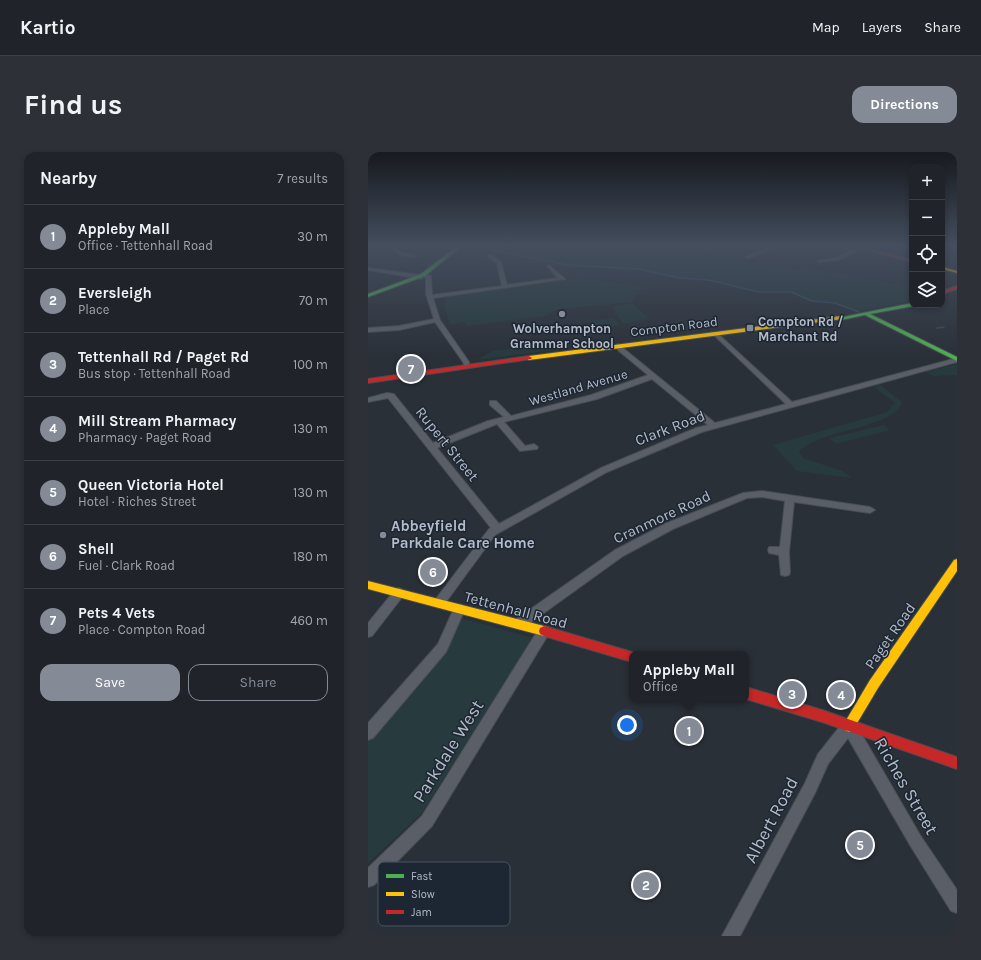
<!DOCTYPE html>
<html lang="en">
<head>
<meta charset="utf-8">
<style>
  body { margin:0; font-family:Karla,sans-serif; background:#2d3036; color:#f1f3f6 }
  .controls { position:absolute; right:12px; top:12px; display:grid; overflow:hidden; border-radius:8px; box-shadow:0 2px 6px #0003 }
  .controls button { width:36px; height:36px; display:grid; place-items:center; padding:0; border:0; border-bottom:1px solid #3d4147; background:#20242a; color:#f1f3f6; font:20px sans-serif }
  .you { position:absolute; left:259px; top:573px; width:14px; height:14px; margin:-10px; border:3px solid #fff; border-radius:50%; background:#1a73e8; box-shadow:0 0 0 6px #1a73e833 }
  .badge { display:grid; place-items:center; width:26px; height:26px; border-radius:50%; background:#848b96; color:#fff; font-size:13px; font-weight:700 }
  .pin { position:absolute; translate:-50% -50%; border:2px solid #fff; box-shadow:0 1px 4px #0006 }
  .popup { position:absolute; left:261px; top:499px; width:120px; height:52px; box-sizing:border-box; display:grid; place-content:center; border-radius:8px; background:#20242a; filter:drop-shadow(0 1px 3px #0005); font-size:13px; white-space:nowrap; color:#a2a4a8 }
  .popup b { font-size:15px; color:#f1f3f6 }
  .popup::after { content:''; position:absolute; left:50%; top:100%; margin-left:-8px; border:8px solid transparent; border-top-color:#20242a }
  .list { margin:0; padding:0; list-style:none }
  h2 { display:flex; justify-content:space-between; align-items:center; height:52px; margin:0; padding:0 16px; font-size:17px }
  h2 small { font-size:13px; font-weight:400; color:#a2a4a8 }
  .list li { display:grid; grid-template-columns:26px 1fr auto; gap:12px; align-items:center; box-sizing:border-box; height:64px; padding:0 16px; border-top:1px solid #3d4147 }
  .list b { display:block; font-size:15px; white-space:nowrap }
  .list p { margin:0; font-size:13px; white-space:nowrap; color:#a2a4a8 }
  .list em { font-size:13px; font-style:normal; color:#a2a4a8 }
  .actions { display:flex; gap:8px; padding:12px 16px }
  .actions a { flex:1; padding:9px 0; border:1px solid #848b96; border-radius:12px; text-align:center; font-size:14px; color:#848b96 }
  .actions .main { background:#848b96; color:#fff }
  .icon { flex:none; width:22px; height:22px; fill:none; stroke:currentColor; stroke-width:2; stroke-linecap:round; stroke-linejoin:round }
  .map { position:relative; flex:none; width:589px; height:784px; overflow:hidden; border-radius:12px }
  header { display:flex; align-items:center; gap:24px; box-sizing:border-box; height:56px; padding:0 20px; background:#20242a; border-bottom:1px solid #3d4147 }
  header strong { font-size:19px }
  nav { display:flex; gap:22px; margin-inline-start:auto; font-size:14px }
  .intro { display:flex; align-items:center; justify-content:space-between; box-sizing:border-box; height:96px; padding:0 24px }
  h1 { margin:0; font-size:28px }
  .button { padding:10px 18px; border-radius:12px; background:#848b96; color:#fff; font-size:14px; font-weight:700 }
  main { display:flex; gap:24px; padding:0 24px }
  aside { flex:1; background:#20242a; border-radius:12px; box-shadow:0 2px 6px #0003 }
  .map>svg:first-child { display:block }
  .green { fill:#273a3e }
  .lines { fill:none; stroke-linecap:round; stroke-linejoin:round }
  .stream { stroke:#384963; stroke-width:1.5 }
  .street-casing { stroke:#484c53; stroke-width:2 }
  .fast-casing { stroke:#484c53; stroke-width:2 }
  .slow-casing { stroke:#484c53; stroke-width:2 }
  .jam-casing { stroke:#484c53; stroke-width:2 }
  .street { fill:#5a5e66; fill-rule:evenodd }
  .fast { fill:#4caf50; fill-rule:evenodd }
  .slow { fill:#ffc107; fill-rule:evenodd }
  .jam { fill:#c62828; fill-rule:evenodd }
  .poi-dot { fill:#848b96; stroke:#1d2633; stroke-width:1.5 }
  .labels { text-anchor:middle; stroke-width:3; stroke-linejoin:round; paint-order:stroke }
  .far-poi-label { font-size:13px; font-weight:bold; fill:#b4bcc9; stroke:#1d2633; text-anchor:start }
  .far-street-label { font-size:13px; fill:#b4bcc9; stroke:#1d2633 }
  .street-label { font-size:15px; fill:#b4bcc9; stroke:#1d2633 }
  .poi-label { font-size:15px; font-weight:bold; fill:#b4bcc9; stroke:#1d2633; text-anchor:start }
  .near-street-label { font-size:18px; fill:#b4bcc9; stroke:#1d2633 }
  .key { fill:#1d2633; stroke:#4a5360; stroke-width:1 }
  .key-label { font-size:11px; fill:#b4bcc9 }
</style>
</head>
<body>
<header>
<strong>Kartio</strong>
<nav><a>Map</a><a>Layers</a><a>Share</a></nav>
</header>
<div class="intro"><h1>Find us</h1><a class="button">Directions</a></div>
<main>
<aside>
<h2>Nearby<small>7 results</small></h2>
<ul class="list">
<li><span class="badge">1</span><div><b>Appleby Mall</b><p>Office · Tettenhall Road</p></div><em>30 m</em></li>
<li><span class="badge">2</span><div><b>Eversleigh</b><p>Place</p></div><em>70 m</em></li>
<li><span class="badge">3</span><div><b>Tettenhall Rd / Paget Rd</b><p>Bus stop · Tettenhall Road</p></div><em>100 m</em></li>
<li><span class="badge">4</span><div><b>Mill Stream Pharmacy</b><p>Pharmacy · Paget Road</p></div><em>130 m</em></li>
<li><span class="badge">5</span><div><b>Queen Victoria Hotel</b><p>Hotel · Riches Street</p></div><em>130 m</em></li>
<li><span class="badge">6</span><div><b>Shell</b><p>Fuel · Clark Road</p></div><em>180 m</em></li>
<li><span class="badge">7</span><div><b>Pets 4 Vets</b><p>Place · Compton Road</p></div><em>460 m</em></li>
</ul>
<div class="actions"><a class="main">Save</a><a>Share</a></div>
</aside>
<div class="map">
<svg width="589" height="784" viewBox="0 0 589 784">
  <rect width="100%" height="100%" fill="#2a3038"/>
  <g class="green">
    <path d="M 99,94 L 278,94 L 274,99 L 371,108 L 427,118 L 434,115 L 544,135 L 544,149 L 487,160 L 467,151 L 444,149 L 423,140 L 390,140 L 341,128 L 312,126 L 271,117 L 200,113 L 125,98 L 97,96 Z"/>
    <path d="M 216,126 L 280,136 L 267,139 L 268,143 L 266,143 L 267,145 L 264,150 L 190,157 L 177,164 L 99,174 L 96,170 L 83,173 L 76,155 L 79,143 Z"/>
    <path d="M 264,151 L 281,167 L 256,172 L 249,164 L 245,155 Z"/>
    <path d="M 245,166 L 252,172 L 245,175 L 239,182 L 233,183 L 228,173 L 224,173 L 222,169 Z"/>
    <path d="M 172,192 L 186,193 L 194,197 L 109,208 L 124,199 Z"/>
    <path d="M 589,212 L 589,223 L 566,224 L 558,220 Z"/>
    <path d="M 512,233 L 534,250 C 527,277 452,276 431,300 L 435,306 L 474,319 L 485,326 L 429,319 L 405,293 L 519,260 L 527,251 L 506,235 Z"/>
    <path d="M 516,273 L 522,278 L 468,292 L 462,286 Z"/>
    <path d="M 93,466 L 165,486 L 53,662 L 0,711 L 0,589 L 78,498 Z"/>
  </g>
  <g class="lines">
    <g class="stream">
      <path d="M 125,98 L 200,113 L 270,117 L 312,126 L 341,128 L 390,140 L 423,140 L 444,149 L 467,151 L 491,160"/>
      <path d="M 569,176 L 576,175"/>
    </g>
    <defs>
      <g id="street">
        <path d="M 20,94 L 25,94 L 35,101 L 49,104 L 47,105 L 32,103 Z"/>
        <path d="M 327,94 L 338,94 L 343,96 L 341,97 Z"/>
        <path d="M 405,94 L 411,94 L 381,106 L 377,105 Z"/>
        <path d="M 489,96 L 493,97 L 470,108 L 451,110 L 449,109 L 467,106 Z"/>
        <path d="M 120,103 L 124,103 L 133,110 L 139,133 L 190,126 L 179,114 L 181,113 L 197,127 L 65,146 L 72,168 L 101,210 L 101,216 L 97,216 L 95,210 L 67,170 L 31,178 L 0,180 L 0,176 L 31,174 L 66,167 L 58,142 L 58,126 L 55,125 L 53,127 L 0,118 L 0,116 L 53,123 L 55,121 L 63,124 L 64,143 L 134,134 L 129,111 L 120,105 Z"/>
        <path d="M 348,180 L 424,250 L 589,206 L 589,210 L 334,280 L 239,320 L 127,383 L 75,454 L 71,456 L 67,454 L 65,451 L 67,448 L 121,377 L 123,376 L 20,246 L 0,250 L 0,246 L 19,241 L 26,242 L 65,291 L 120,269 L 136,265 L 122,253 L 122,249 L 128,249 L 143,264 L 223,243 L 280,223 L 251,199 L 247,194 L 250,192 L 347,271 L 418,252 L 346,183 L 346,181 ZM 284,227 L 340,273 L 328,276 L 233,316 L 131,372 L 69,296 L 129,272 L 152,299 L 169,297 L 170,295 L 166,292 L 157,294 L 136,270 L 229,247 Z"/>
        <path d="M 394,339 L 502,355 L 507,358 L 502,361 L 426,350 L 421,400 L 422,420 L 421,423 L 417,424 L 413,423 L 411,403 L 401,401 L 400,398 L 401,395 L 412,395 L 417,349 L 394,345 L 379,346 L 305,377 L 255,404 L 155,476 L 151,477 L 147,476 L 145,472 L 147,468 L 247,398 L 299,371 L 375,341 Z"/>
        <path d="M 31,436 L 35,438 L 36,441 L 35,444 L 4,484 L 0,485 L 0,471 L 27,438 Z"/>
        <path d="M 91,452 L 95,454 L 97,457 L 78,500 L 5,586 L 0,588 L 0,571 L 70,492 L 87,454 Z"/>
        <path d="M 176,474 L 180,475 L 182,479 L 180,483 L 64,674 L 6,733 L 0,735 L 0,716 L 54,664 L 172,475 Z"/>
        <path d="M 481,567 L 486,569 L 552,683 L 589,738 L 589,761 L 583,759 L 542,693 L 480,586 L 460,612 L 447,641 L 372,784 L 354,784 L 437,631 L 450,602 L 476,569 Z"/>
      </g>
      <g id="fast">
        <path d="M 89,94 L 94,94 L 57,124 L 0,145 L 0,142 L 53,122 Z"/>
        <path d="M 544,151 L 544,153 L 547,153 L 546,154 L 502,162 L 589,205 L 589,209 L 497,163 L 473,168 L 470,166 Z"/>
      </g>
      <g id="slow">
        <path d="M 574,115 L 589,119 L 589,121 L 574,117 Z"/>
        <path d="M 473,164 L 476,166 L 475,167 L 161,208 L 158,206 L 161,204 Z"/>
        <path d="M 589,407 L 589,419 L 510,536 L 485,578 L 481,580 L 477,578 L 475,574 L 477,570 L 502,528 L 586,408 Z"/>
        <path d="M 0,429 L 176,474 L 180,476 L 181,479 L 180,482 L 176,484 L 0,437 Z"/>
      </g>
      <g id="jam">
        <path d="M 482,94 L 489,94 L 544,108 L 544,110 Z"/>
        <path d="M 589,134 L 589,137 L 574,142 L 574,139 Z"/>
        <path d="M 161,204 L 164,206 L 163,207 L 0,231 L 0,227 Z"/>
        <path d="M 176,474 L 264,500 L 268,502 L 264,502 L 264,510 L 176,484 L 172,482 L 171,479 L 172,476 Z"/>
        <path d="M 378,535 L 454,558 L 589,605 L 589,617 L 454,570 L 378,547 Z"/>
      </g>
    </defs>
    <use href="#street" class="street-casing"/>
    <use href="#fast" class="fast-casing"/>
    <use href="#slow" class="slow-casing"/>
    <use href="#jam" class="jam-casing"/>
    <use href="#street" class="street"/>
    <use href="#fast" class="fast"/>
    <use href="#slow" class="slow"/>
    <use href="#jam" class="jam"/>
  </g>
  <linearGradient id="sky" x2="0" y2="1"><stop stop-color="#171a1f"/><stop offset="0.46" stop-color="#444e5e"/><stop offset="1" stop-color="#444e5e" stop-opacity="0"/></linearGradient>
  <rect width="589" height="204" fill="url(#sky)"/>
  <g class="poi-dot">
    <circle cx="194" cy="162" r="4"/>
    <rect x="378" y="172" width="8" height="8" rx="2"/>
    <circle cx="15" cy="383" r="4"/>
  </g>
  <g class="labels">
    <g class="far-poi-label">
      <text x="390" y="174">Compton Rd /<tspan x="390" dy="15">Marchant Rd</tspan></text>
      <text x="194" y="181" text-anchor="middle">Wolverhampton<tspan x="194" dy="15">Grammar School</tspan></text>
    </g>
    <g class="far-street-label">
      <text transform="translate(306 174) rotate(-7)" y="5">Compton Road</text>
      <text transform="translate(210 235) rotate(-16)" y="5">Westland Avenue</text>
    </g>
    <g class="street-label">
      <text transform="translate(302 276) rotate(-21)" y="5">Clark Road</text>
      <text transform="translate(79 292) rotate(51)" y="5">Rupert Street</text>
      <text transform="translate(294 365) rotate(-25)" y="5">Cranmore Road</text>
      <text transform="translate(148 458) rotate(15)" y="5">Tettenhall Road</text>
      <text transform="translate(522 484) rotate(-55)" y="5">Paget Road</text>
    </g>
    <g class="poi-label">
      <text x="23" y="379">Abbeyfield<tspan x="23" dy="17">Parkdale Care Home</tspan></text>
    </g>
    <g class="near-street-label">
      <text transform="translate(80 599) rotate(-58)" y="6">Parkdale West</text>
      <text transform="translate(538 634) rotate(60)" y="6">Riches Street</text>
      <text transform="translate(403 668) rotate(-62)" y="6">Albert Road</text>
    </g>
  </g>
  <rect x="10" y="710" width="132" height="64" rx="6" class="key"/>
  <rect x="18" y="722" width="18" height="4" fill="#4caf50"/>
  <rect x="18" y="740" width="18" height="4" fill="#ffc107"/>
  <rect x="18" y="758" width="18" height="4" fill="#c62828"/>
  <g class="key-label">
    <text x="43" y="728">Fast</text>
    <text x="43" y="746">Slow</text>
    <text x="43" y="764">Jam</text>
  </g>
</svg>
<div class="controls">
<button>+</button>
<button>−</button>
<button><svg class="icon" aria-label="locate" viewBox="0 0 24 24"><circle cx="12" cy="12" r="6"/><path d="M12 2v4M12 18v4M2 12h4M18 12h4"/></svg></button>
<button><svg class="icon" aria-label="layers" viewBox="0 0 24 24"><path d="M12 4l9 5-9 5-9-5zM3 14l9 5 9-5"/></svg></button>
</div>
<div class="you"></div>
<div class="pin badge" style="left:321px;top:579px">1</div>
<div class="popup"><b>Appleby Mall</b>Office</div>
<div class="pin badge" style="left:278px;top:733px">2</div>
<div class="pin badge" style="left:424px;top:542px">3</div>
<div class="pin badge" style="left:473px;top:543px">4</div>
<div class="pin badge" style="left:492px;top:693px">5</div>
<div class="pin badge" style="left:65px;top:420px">6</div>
<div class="pin badge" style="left:43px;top:217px">7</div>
</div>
</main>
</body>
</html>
